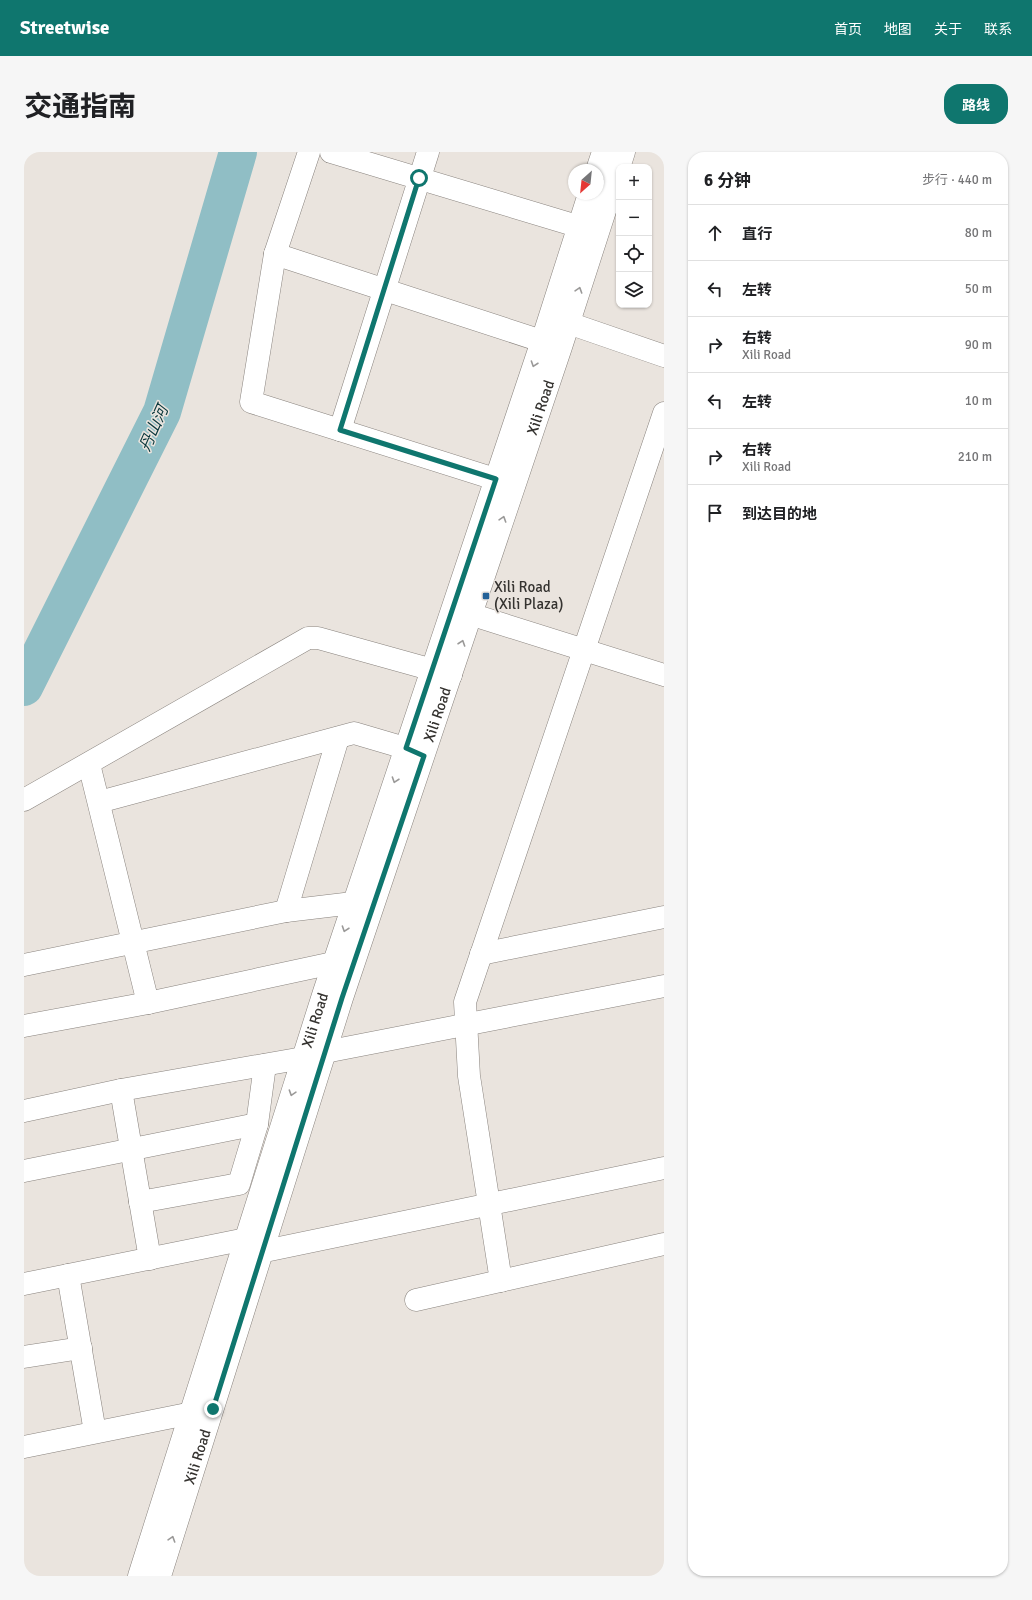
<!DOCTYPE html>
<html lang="zh">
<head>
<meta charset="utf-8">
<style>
  body { margin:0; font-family:Signika,"Noto Sans SC",sans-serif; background:#f6f6f6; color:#202124 }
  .controls { position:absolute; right:12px; top:12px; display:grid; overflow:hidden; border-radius:8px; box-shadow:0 1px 3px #0004 }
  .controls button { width:36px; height:36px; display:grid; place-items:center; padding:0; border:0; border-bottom:1px solid #e0e0e0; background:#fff; color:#202124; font:20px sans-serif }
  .compass { position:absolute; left:544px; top:12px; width:36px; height:36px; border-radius:50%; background:#fff; box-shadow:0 1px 3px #0004; rotate:207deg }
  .stop { position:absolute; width:12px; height:12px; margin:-9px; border:3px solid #0f766e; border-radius:50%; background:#fff }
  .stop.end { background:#0f766e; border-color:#fff; box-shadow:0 1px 4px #0008 }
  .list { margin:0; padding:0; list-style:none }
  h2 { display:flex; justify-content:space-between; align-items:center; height:52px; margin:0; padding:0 16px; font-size:17px }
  h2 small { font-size:13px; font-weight:400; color:#757577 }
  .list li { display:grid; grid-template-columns:26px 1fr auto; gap:12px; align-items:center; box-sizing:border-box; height:56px; padding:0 16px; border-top:1px solid #e0e0e0 }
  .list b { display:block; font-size:15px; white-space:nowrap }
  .list p { margin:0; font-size:13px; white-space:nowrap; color:#757577 }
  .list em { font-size:13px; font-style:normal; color:#757577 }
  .icon { flex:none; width:22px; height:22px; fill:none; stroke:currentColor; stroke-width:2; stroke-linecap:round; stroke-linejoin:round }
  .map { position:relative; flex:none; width:640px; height:1424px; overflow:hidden; border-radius:16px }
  header { display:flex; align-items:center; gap:24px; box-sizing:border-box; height:56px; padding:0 20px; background:#0f766e; color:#fff }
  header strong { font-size:19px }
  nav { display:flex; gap:22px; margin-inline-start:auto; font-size:14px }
  .intro { display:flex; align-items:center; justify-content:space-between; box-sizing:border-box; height:96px; padding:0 24px }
  h1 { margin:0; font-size:28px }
  .button { padding:10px 18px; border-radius:16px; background:#0f766e; color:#fff; font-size:14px; font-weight:700 }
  main { display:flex; gap:24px; padding:0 24px }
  aside { flex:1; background:#fff; border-radius:16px; box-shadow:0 1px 3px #0004 }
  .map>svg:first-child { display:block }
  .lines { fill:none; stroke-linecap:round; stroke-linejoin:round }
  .river { stroke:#90bec5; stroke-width:38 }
  .minor-casing { stroke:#89837e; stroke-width:23 }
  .secondary-casing { stroke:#89837e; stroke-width:23 }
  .minor { stroke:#fff; stroke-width:22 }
  .secondary { stroke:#fff; stroke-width:22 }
  .oneway { stroke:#9a9998 }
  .route { stroke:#0f766e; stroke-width:5 }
  .poi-dot { fill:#246298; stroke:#eae4de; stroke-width:1.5 }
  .labels { text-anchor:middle; stroke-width:3; stroke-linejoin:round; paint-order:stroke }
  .street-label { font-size:15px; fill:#353330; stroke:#eae4de }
  .poi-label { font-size:15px; fill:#353330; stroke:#eae4de; text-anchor:start }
  .water-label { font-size:16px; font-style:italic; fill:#08363b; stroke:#eae4de }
</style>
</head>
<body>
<header>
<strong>Streetwise</strong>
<nav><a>首页</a><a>地图</a><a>关于</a><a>联系</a></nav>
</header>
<div class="intro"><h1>交通指南</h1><a class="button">路线</a></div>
<main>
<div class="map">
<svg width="640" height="1424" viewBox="0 0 640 1424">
  <rect width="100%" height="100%" fill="#eae4de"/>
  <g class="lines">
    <path class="river" d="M 0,535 L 138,260 L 214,0"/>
    <defs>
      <g id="minor">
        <path d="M 285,0 L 251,102 L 227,250 L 490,333"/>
        <path d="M 307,0 L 573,80"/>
        <path d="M 251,102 L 536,195"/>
        <path d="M 527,165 L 640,204"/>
        <path d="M 316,278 L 404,0"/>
        <path d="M 430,457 L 640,523"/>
        <path d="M 65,612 L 124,851"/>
        <path d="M 0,648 L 284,486 L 294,486 L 427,523"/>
        <path d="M 75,650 L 330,581 L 381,596 L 399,603"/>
        <path d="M 262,759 L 314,586"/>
        <path d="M 457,802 L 640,765"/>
        <path d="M 0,813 L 262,759 L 329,751 L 347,756"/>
        <path d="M 0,874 L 124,851 L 309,811 L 326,814"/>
        <path d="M 97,938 L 126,1107"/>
        <path d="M 0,959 L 97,938 L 279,906 L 301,900 L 640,834"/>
        <path d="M 0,1019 L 233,972 L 241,913"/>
        <path d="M 116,1050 L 215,1032 L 233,972"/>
        <path d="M 222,1103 L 640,1016"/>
        <path d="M 44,1123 L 71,1280"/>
        <path d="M 477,1129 L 445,924 L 441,850 L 640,261"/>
        <path d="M 0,1132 L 222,1087 L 238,1081"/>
        <path d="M 392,1148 L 640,1092"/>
        <path d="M 0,1205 L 57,1196"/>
        <path d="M 0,1295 L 183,1258"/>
      </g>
      <g id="secondary">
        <path d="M 573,18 L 579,0"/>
        <path id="s1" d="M 115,1424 L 300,840 L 518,189 L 565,42"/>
        <path id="s2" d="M 136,1424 L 318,846 L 537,195 L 600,0"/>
      </g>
    </defs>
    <use href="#minor" class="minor-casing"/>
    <use href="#secondary" class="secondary-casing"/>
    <use href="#minor" class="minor"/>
    <use href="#secondary" class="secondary"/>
  </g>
  <defs><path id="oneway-chevron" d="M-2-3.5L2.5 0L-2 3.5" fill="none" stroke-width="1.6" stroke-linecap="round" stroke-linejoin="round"/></defs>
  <g class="oneway">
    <use href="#oneway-chevron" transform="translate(555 138) rotate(-72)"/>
    <use href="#oneway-chevron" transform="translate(510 212) rotate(109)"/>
    <use href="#oneway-chevron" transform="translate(479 367) rotate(-72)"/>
    <use href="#oneway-chevron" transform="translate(438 491) rotate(-71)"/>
    <use href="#oneway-chevron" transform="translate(371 628) rotate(109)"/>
    <use href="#oneway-chevron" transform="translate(321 777) rotate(109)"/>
    <use href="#oneway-chevron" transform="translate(268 941) rotate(108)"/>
    <use href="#oneway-chevron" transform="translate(148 1387) rotate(-72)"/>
  </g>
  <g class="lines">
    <path class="route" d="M 189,1257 L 318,846 L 400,604 L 382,596 L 472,327 L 316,278 L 395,26"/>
  </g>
  <rect class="poi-dot" x="458" y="440" width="8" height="8" rx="2"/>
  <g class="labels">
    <g class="street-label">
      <text dy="5" stroke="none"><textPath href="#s2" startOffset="1229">Xili Road</textPath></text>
      <text dy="5" stroke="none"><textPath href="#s2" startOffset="905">Xili Road</textPath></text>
      <text dy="5" stroke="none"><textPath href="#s1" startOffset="583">Xili Road</textPath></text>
      <text dy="5" stroke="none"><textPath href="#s2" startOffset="125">Xili Road</textPath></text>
    </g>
    <g class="poi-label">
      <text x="470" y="440">Xili Road<tspan x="470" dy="17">(Xili Plaza)</tspan></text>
    </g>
    <g class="water-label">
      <text transform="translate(129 276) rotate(-66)" y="6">丹山河</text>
    </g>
  </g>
</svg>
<div class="controls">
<button>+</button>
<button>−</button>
<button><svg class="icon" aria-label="locate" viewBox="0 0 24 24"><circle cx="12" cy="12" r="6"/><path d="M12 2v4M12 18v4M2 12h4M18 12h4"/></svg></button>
<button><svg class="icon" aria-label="layers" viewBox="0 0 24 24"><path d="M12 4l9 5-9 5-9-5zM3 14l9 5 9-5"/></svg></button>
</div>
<svg class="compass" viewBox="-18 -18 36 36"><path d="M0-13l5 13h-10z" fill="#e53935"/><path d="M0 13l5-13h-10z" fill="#757577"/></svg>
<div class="stop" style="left:395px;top:26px"></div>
<div class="stop end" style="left:189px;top:1257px"></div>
</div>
<aside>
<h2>6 分钟<small>步行 · 440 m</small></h2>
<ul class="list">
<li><svg class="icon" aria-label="ahead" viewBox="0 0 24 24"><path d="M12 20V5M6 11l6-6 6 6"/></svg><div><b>直行</b></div><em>80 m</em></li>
<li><svg class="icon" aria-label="left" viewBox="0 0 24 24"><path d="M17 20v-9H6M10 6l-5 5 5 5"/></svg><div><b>左转</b></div><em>50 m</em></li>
<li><svg class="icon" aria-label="right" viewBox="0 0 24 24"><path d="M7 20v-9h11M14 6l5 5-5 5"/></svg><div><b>右转</b><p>Xili Road</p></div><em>90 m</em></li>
<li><svg class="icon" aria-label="left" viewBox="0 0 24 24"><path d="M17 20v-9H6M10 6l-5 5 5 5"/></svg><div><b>左转</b></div><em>10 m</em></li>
<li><svg class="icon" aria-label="right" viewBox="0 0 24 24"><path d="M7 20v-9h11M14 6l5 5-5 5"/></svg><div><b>右转</b><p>Xili Road</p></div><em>210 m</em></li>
<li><svg class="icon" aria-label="arrive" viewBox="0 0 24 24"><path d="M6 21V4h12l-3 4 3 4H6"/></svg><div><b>到达目的地</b></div></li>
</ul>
</aside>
</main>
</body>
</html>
